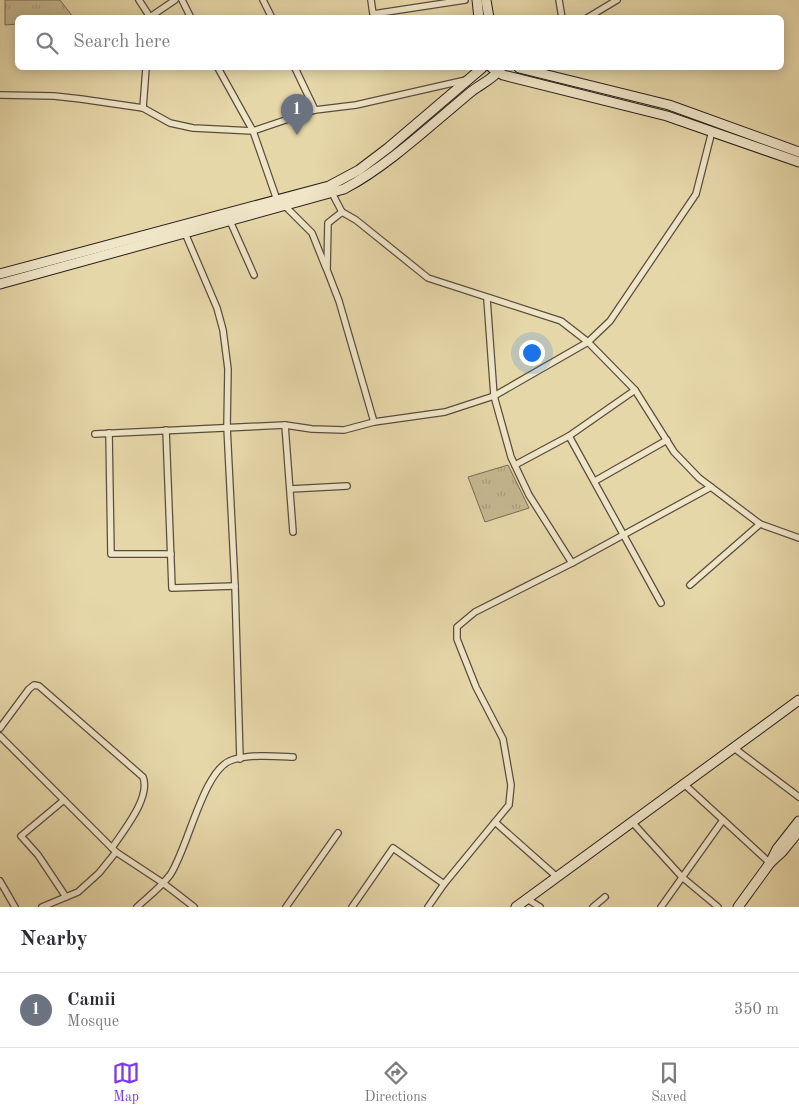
<!DOCTYPE html>
<html lang="en">
<head>
<meta charset="utf-8">
<style>
  body { margin:0; font-family:"Old Standard TT",serif; background:#f7f7f7; color:#2b2b33 }
  .you { position:absolute; left:531px; top:352px; width:18px; height:18px; margin:-12px; border:4px solid #fff; border-radius:50%; background:#1a73e8; box-shadow:0 0 0 8px #1a73e833 }
  .badge { display:grid; place-items:center; width:32px; height:32px; border-radius:50%; background:#7c3aed; color:#fff; font-size:16px; font-weight:700 }
  .pin { position:absolute; translate:-50% -41px; filter:drop-shadow(0 1px 2px #0008) }
  .pin::after { content:''; position:absolute; top:26px; width:18px; height:15px; background:inherit; clip-path:polygon(0 0,100% 0,50% 100%) }
  .list { margin:0; padding:0; list-style:none }
  h2 { display:flex; justify-content:space-between; align-items:center; height:65px; margin:0; padding:0 20px; font-size:21px }
  h2 small { font-size:16px; font-weight:400; color:#7c7c81 }
  .list li { display:grid; grid-template-columns:32px 1fr auto; gap:15px; align-items:center; box-sizing:border-box; height:75px; padding:0 20px; border-top:1px solid #e1e1e2 }
  .list b { display:block; font-size:19px; white-space:nowrap }
  .list p { margin:0; font-size:16px; white-space:nowrap; color:#7c7c81 }
  .list em { font-size:16px; font-style:normal; color:#7c7c81 }
  .icon { flex:none; width:28px; height:28px; fill:none; stroke:currentColor; stroke-width:2; stroke-linecap:round; stroke-linejoin:round }
  .map { position:relative; flex:none; width:799px; height:907px; overflow:hidden }
  .search { position:absolute; background:#fff; box-shadow:0 2px 12px #0003; left:15px; right:15px; top:15px; height:55px; display:flex; align-items:center; gap:12px; box-sizing:border-box; padding:0 18px; border-radius:8px; color:#7c7c81; font-size:19px }
  .sheet { height:140px; background:#fff }
  nav { display:flex; justify-content:space-around; align-items:center; box-sizing:border-box; height:70px; border-top:1px solid #e1e1e2; background:#fff; font-size:14px; color:#7c7c81 }
  nav a { display:grid; justify-items:center; gap:2px }
  nav .on { color:#7c3aed }
  .map>svg:first-child { display:block }
  .grass { fill:url(#grass-tufts); stroke:#786c56 }
  .lines { fill:none; stroke-linecap:round; stroke-linejoin:round }
  .street-casing { stroke:#5a4d3e; stroke-width:8 }
  .secondary-casing { stroke:#2b1f1a; stroke-width:11 }
  .street { stroke:#efe5c7; stroke-width:5.5 }
  .secondary { stroke:#efe5c7; stroke-width:9 }
</style>
</head>
<body>
<div class="map">
<svg width="799" height="907" viewBox="0 0 799 907">
  <defs>
    <pattern id="grass-tufts" width="24" height="20" patternUnits="userSpaceOnUse" patternTransform="scale(1.25)"><rect width="24" height="20" fill="#c6b891"/><path d="M3 7l-1-3M5 7V3M7 7l1-3M15 17l-1-3M17 17v-4M19 17l1-3" fill="none" stroke="#aa9e7c"/></pattern>
  </defs>
  <rect width="100%" height="100%" fill="#e6d7a9"/>
  <filter id="stains"><feTurbulence type="fractalNoise" baseFrequency=".004" numOctaves="4"/><feColorMatrix values="0 0 0 0 .2 0 0 0 0 .09 0 0 0 0 .02 0 0 0 .5 -.17"/></filter>
  <radialGradient id="worn" r=".72"><stop offset=".6" stop-color="#630" stop-opacity="0"/><stop offset="1" stop-color="#630" stop-opacity=".3"/></radialGradient>
  <g class="grass">
    <path d="M 5,0 L 60,0 L 73,17 L 18,18 L 17,24 L 5,25 Z"/>
    <path d="M 508,465 L 529,508 L 485,522 L 468,477 Z"/>
  </g>
  <g class="lines">
    <defs>
      <g id="street">
        <path d="M 139,0 L 150,17 L 175,0"/>
        <path d="M 182,0 L 191,18"/>
        <path d="M 263,0 L 272,18"/>
        <path d="M 371,0 L 373,14 L 465,0"/>
        <path d="M 559,0 L 562,18"/>
        <path d="M 587,18 L 617,0"/>
        <path d="M 218,68 L 253,131 L 277,200"/>
        <path d="M 295,68 L 315,110"/>
        <path d="M 0,95 L 54,96 L 81,99 L 143,108 L 170,123 L 193,128 L 253,131 L 315,110 L 356,105 L 466,80"/>
        <path d="M 143,108 L 146,68"/>
        <path d="M 332,193 L 342,212 L 356,220 L 428,278 L 561,321 L 588,342 L 635,390 L 674,452 L 699,478 L 760,524 L 799,538"/>
        <path d="M 285,206 L 312,233 L 326,268"/>
        <path d="M 342,212 L 328,223 L 327,270 L 339,301 L 374,422"/>
        <path d="M 230,221 L 254,275"/>
        <path d="M 185,233 L 217,308 L 223,330 L 228,369 L 227,427 L 235,586 L 240,759"/>
        <path d="M 487,299 L 494,396 L 511,457 L 529,495 L 572,563"/>
        <path d="M 285,425 L 293,532"/>
        <path d="M 166,430 L 172,588 L 235,586"/>
        <path d="M 109,433 L 111,554 L 171,554"/>
        <path d="M 95,434 L 285,425 L 312,429 L 344,430 L 374,422 L 445,412 L 494,396 L 588,342 L 610,321 L 696,194 L 712,131"/>
        <path d="M 569,436 L 661,603"/>
        <path d="M 515,465 L 569,436 L 635,390"/>
        <path d="M 595,481 L 667,440"/>
        <path d="M 290,489 L 347,486"/>
        <path d="M 690,585 L 760,524"/>
        <path d="M 0,728 L 29,689 L 34,685 L 39,686 L 143,777 C 151,798 123,831 112,848"/>
        <path d="M 0,736 L 116,852 L 163,883 L 194,907"/>
        <path d="M 734,748 L 799,797"/>
        <path d="M 684,784 L 770,863"/>
        <path d="M 64,800 L 21,836 L 38,855 L 66,897"/>
        <path d="M 495,822 L 557,877"/>
        <path d="M 632,822 L 682,877 L 718,907"/>
        <path d="M 0,881 L 15,907"/>
        <path d="M 527,899 L 540,907"/>
        <path d="M 42,907 L 78,892 L 99,873 L 116,852"/>
        <path d="M 137,907 C 148,897 161,887 170,875 C 188,849 203,769 232,760 C 251,754 274,756 293,757"/>
        <path d="M 286,907 L 338,833"/>
        <path d="M 352,907 L 393,848 L 444,884"/>
        <path d="M 428,907 L 444,884 L 509,805 L 511,785 L 503,739 L 476,687 L 457,639 L 457,627 L 475,612 L 572,563 L 711,487"/>
        <path d="M 593,907 L 605,897"/>
        <path d="M 661,907 L 723,820"/>
      </g>
      <g id="secondary">
        <path d="M 477,0 L 479,18"/>
        <path d="M 486,0 L 489,18"/>
        <path d="M 492,68 L 503,75 L 667,116 L 799,162"/>
        <path d="M 519,68 L 669,105 L 799,152"/>
        <path d="M 0,274 L 329,186 L 359,170 L 388,148 L 482,68"/>
        <path d="M 0,284 L 344,189 C 388,166 433,123 472,91 C 481,84 495,78 501,68"/>
        <path d="M 799,821 L 777,849 L 770,863 L 782,852 L 799,831"/>
        <path d="M 516,907 L 799,700"/>
        <path d="M 738,907 L 770,863"/>
      </g>
    </defs>
    <use href="#street" class="street-casing"/>
    <use href="#secondary" class="secondary-casing"/>
    <use href="#street" class="street"/>
    <use href="#secondary" class="secondary"/>
  </g>
  <rect width="100%" height="100%" filter="url(#stains)"/>
  <rect width="100%" height="100%" fill="url(#worn)"/>
</svg>
<div class="you"></div>
<div class="pin badge" style="left:297px;top:135px;background:#6b7280">1</div>
<div class="search"><svg class="icon" aria-label="search" viewBox="0 0 24 24"><circle cx="10" cy="10" r="6"/><path d="M15 15l6 6"/></svg>Search here</div>
</div>
<section class="sheet">
<h2>Nearby<small></small></h2>
<ul class="list">
<li><span class="badge" style="background:#6b7280">1</span><div><b>Camii</b><p>Mosque</p></div><em>350 m</em></li>
</ul>
</section>
<nav>
<a class="on"><svg class="icon" aria-label="map" viewBox="0 0 24 24"><path d="M3 6l6-2 6 2 6-2v14l-6 2-6-2-6 2zM9 4v14M15 6v14"/></svg>Map</a>
<a><svg class="icon" aria-label="directions" viewBox="0 0 24 24"><path d="M12 3l9 9-9 9-9-9zM9 14v-3h6M13 9l2 2-2 2"/></svg>Directions</a>
<a><svg class="icon" aria-label="saved" viewBox="0 0 24 24"><path d="M7 4h10v16l-5-4-5 4z"/></svg>Saved</a>
</nav>
</body>
</html>
